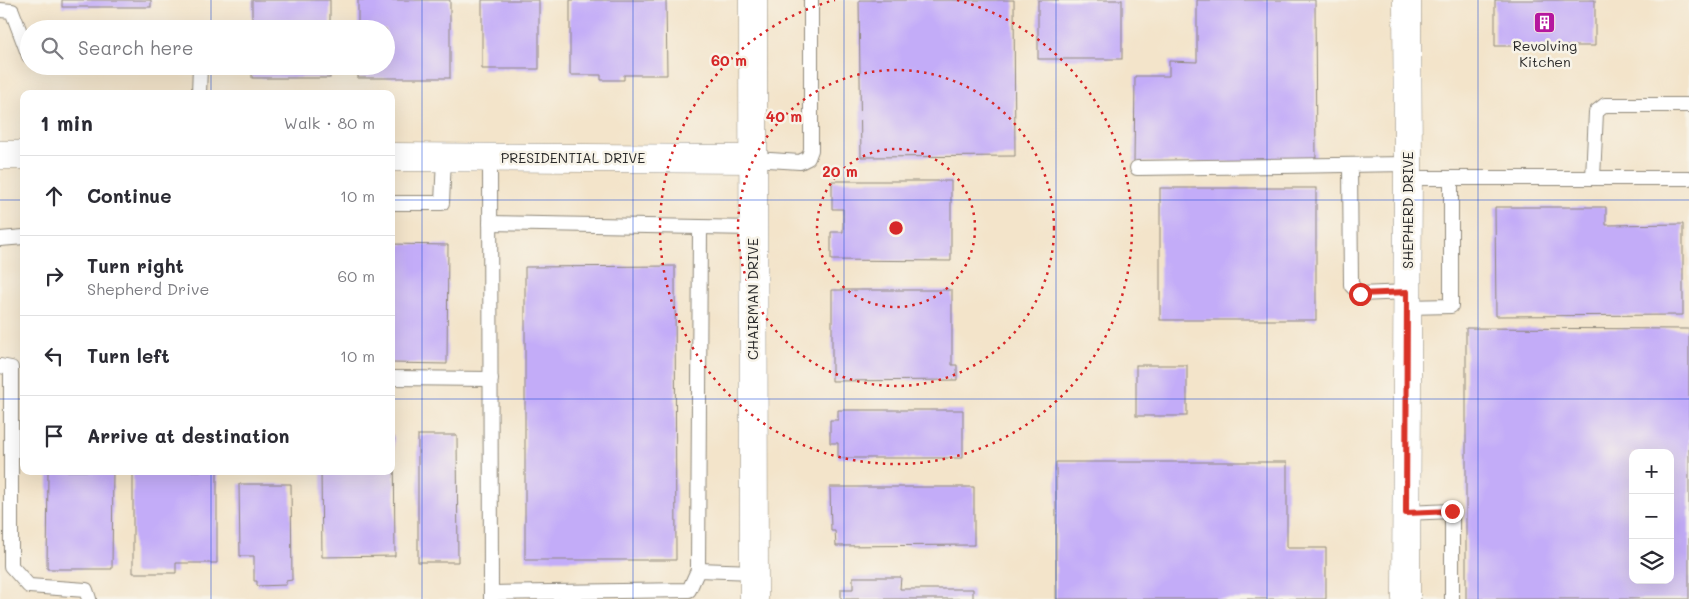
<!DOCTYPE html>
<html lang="en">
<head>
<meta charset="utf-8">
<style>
  body { margin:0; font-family:Mali,sans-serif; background:#f7f7f7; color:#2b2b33 }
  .controls { position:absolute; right:15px; bottom:15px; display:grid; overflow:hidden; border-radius:10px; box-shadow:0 5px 20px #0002 }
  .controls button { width:45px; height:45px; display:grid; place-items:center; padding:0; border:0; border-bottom:1px solid #e1e1e2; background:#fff; color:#2b2b33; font:25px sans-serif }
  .stop { position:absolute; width:15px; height:15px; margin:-11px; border:4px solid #d93025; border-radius:50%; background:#fff }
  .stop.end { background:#d93025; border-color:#fff; box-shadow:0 1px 5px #0008 }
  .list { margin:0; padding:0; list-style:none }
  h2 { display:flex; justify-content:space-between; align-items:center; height:65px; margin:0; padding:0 20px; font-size:21px }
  h2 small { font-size:16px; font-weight:400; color:#7c7c81 }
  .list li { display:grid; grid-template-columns:32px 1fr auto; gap:15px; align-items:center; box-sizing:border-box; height:80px; padding:0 20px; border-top:1px solid #e1e1e2 }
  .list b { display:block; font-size:19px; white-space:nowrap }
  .list p { margin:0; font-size:16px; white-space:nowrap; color:#7c7c81 }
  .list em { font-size:16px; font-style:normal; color:#7c7c81 }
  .icon { flex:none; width:28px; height:28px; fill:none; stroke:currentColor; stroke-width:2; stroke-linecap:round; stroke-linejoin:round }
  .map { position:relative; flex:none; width:1689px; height:599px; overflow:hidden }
  .search { position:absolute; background:#fff; box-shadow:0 5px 20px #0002; left:20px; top:20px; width:375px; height:55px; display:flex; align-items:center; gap:12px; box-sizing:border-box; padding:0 18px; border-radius:28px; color:#7c7c81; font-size:19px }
  .panel { position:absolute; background:#fff; box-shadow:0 5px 20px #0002; left:20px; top:90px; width:375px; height:385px; border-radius:10px }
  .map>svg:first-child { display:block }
  .building { fill:#c3acf8; fill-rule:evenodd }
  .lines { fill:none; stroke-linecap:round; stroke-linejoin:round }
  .service-casing { stroke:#8f887a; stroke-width:16 }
  .minor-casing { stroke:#8f887a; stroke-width:29 }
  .service { stroke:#fff; stroke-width:14 }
  .minor { stroke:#fff; stroke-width:28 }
  .route { stroke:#d93025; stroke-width:6 }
  .grid { fill:none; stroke:#1d4ed8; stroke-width:1; stroke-opacity:0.55 }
  .ring { fill:none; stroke:#d62828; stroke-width:2.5; stroke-dasharray:2.5 5 }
  .labels { text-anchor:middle; stroke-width:5; stroke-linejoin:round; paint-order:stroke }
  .poi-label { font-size:14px; fill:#2b2b2b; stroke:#f7f3e8 }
  .street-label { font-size:14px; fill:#2b2b2b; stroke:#f7f3e8 }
  .centre { fill:#d62828; stroke:#f7f3e8; stroke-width:2.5 }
  .ring-label { font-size:15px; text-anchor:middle; font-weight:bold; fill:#d62828; stroke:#f7f3e8; stroke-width:5; stroke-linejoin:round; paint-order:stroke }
</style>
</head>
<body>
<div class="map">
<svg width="1689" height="599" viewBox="0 0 1689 599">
  <rect width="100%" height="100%" fill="#f7f3e8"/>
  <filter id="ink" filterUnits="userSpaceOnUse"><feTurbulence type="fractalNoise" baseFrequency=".02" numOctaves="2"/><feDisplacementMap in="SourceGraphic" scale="10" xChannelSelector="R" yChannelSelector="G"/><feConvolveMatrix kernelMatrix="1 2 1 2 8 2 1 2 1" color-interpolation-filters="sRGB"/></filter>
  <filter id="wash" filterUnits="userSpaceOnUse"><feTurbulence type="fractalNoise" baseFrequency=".0096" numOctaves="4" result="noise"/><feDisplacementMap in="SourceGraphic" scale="20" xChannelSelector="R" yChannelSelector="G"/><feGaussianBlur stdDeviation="1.12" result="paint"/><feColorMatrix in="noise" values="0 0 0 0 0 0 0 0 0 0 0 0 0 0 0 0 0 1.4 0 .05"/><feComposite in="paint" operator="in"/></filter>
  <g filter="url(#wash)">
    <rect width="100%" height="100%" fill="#f3e4ca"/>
    <g id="blocks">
      <g class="building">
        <rect x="62" y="0" width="89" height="7"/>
        <rect x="252" y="0" width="78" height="29"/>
        <path d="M 358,0 L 450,0 L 450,78 L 358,78 L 358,66 L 386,66 L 386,29 L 358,29 Z"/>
        <rect x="482" y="0" width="57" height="69"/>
        <path d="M 570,0 L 666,0 L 667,75 L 624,75 L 624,80 L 601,80 L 601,75 L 570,75 Z"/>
        <path d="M 859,0 L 1014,0 L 1015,156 L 861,157 Z"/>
        <rect x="1038" y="0" width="84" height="59"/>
        <path d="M 1197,0 L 1315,0 L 1316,162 L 1134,162 L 1135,76 L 1169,76 L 1169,61 L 1197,62 Z"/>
        <rect x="1495" y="0" width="100" height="46"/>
        <rect x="252" y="66" width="78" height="12"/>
        <path d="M 832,181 L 951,181 L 951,261 L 831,260 L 831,232 L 843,232 L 843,209 L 832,209 Z"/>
        <rect x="1160" y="188" width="156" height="132"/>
        <path d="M 1495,207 L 1606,207 L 1606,225 L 1683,224 L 1683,315 L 1496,316 Z"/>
        <path d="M 391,244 L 448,245 L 447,364 L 391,363 Z"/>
        <path d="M 675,266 L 676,560 L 525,560 L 525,267 Z"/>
        <path d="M 832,290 L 952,290 L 952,365 L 957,365 L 957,380 L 832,381 Z"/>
        <path d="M 1466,328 L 1689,329 L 1689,599 L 1466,599 ZM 1633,453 L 1670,453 L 1670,580 L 1633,580 Z"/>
        <rect x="1136" y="365" width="51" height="51"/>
        <path d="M 838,410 L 963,410 L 963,458 L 838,458 L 838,443 L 830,443 L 830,420 L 838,420 Z"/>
        <path d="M 418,435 L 457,435 L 458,562 L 418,562 Z"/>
        <path d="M 391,436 L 394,436 L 395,556 L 322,557 L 321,471 L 391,471 Z"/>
        <path d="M 1056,462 L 1287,462 L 1287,548 L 1326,548 L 1326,599 L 1056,599 Z"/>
        <path d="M 48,471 L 113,471 L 112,569 L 47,569 Z"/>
        <path d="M 133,471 L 217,471 L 217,563 L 176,563 L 176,573 L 133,573 Z"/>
        <path d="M 239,484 L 291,484 L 292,580 L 286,581 L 286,585 L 257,586 L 257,581 L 254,581 L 254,556 L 240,556 Z"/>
        <path d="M 830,487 L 974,487 L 974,545 L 836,546 L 835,531 L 831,531 Z"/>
        <path d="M 853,577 L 901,577 L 900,589 L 973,589 L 973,599 L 841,599 L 841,589 L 853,589 Z"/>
      </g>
    </g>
  </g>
  <g filter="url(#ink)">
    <use href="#blocks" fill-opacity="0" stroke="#8f887a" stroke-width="1"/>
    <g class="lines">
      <defs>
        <g id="service">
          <path d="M 0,10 L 12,11 L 29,56"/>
          <path d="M 199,94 L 200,66"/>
          <path d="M 490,158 L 491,599"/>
          <path d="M 754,159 L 800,162 L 808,158 L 811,150 L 811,0"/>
          <path d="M 1350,165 L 1351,285 L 1360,294 L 1407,292"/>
          <path d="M 1137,168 L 1408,164"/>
          <path d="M 1408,178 L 1689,178"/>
          <path d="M 1593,178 L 1596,112 L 1605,105 L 1689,105"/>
          <path d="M 391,203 L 442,203 L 444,158"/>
          <path d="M 490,223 L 753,228"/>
          <path d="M 0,239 L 24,237"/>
          <path d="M 1407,307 L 1451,306 L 1451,178"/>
          <path d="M 0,366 L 11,368 L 11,566 L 29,586 L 86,590 L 89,599"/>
          <path d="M 391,378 L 491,379"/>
          <path d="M 1406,513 L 1452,511 L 1452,599"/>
          <path d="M 698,570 L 700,228"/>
          <path d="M 491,593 L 689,590 L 698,570 L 754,572"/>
        </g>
        <g id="minor">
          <path d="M 753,0 L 754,599"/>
          <path d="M 0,155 L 24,155"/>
          <path d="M 391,157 L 754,159"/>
          <path d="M 1406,599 L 1408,164 L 1407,0"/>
        </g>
      </defs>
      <use href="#service" class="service-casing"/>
      <use href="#minor" class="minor-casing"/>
      <use href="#service" class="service"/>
      <use href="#minor" class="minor"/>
    </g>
  </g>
  <g class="lines" filter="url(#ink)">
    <path class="route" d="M 1360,294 L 1407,292 L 1406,513 L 1452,511"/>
  </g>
  <path class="grid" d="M 211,0 L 211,29M 422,0 L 422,599M 633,0 L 633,599M 844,0 L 844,599M 1056,0 L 1056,599M 1267,0 L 1267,599M 1478,0 L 1478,599M 211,66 L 211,94M 0,200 L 24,200M 391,200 L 1689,200M 0,399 L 24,399M 391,399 L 1689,399M 211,471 L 211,599"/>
  <g class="ring">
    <circle cx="896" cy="228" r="79"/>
    <circle cx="896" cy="228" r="158"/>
    <path d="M957 0A236 236 0 1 1 835 0"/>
  </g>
  <defs>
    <symbol id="building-square" viewBox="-11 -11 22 22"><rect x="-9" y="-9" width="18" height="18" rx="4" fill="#b5179e" stroke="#f7f3e8"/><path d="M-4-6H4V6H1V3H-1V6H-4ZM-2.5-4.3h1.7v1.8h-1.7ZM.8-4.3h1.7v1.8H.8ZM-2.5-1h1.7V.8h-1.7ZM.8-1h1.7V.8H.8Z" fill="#fff"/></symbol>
  </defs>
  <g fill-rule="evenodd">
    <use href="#building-square" x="1532" y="10" width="25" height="25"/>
  </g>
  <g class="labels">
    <g class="poi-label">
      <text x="1545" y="51">Revolving<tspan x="1545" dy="16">Kitchen</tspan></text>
    </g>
    <g class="street-label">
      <text x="573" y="163">PRESIDENTIAL DRIVE</text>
      <text transform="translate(1408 210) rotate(-90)" y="5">SHEPHERD DRIVE</text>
      <text transform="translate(753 299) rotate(-90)" y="5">CHAIRMAN DRIVE</text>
    </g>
  </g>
  <circle cx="896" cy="228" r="8" class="centre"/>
  <g class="ring-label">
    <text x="729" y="66">60 m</text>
    <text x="784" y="122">40 m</text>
    <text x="840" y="177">20 m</text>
  </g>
</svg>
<div class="controls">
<button>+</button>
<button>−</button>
<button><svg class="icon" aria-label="layers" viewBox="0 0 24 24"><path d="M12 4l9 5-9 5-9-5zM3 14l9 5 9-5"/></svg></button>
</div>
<div class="stop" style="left:1360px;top:294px"></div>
<div class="stop end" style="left:1452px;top:511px"></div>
<div class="search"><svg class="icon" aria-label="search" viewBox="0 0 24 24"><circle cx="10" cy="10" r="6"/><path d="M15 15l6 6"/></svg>Search here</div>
<section class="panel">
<h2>1 min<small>Walk · 80 m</small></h2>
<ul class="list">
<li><svg class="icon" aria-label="ahead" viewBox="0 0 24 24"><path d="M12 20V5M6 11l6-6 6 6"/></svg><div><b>Continue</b></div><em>10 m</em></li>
<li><svg class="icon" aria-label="right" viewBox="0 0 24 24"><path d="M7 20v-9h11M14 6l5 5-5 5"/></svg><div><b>Turn right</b><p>Shepherd Drive</p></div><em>60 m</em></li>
<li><svg class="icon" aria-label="left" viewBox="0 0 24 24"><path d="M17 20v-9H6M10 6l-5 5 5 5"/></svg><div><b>Turn left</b></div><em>10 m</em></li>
<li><svg class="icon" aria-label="arrive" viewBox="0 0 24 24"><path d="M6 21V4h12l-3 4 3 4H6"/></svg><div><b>Arrive at destination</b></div></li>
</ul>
</section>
</div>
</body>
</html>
